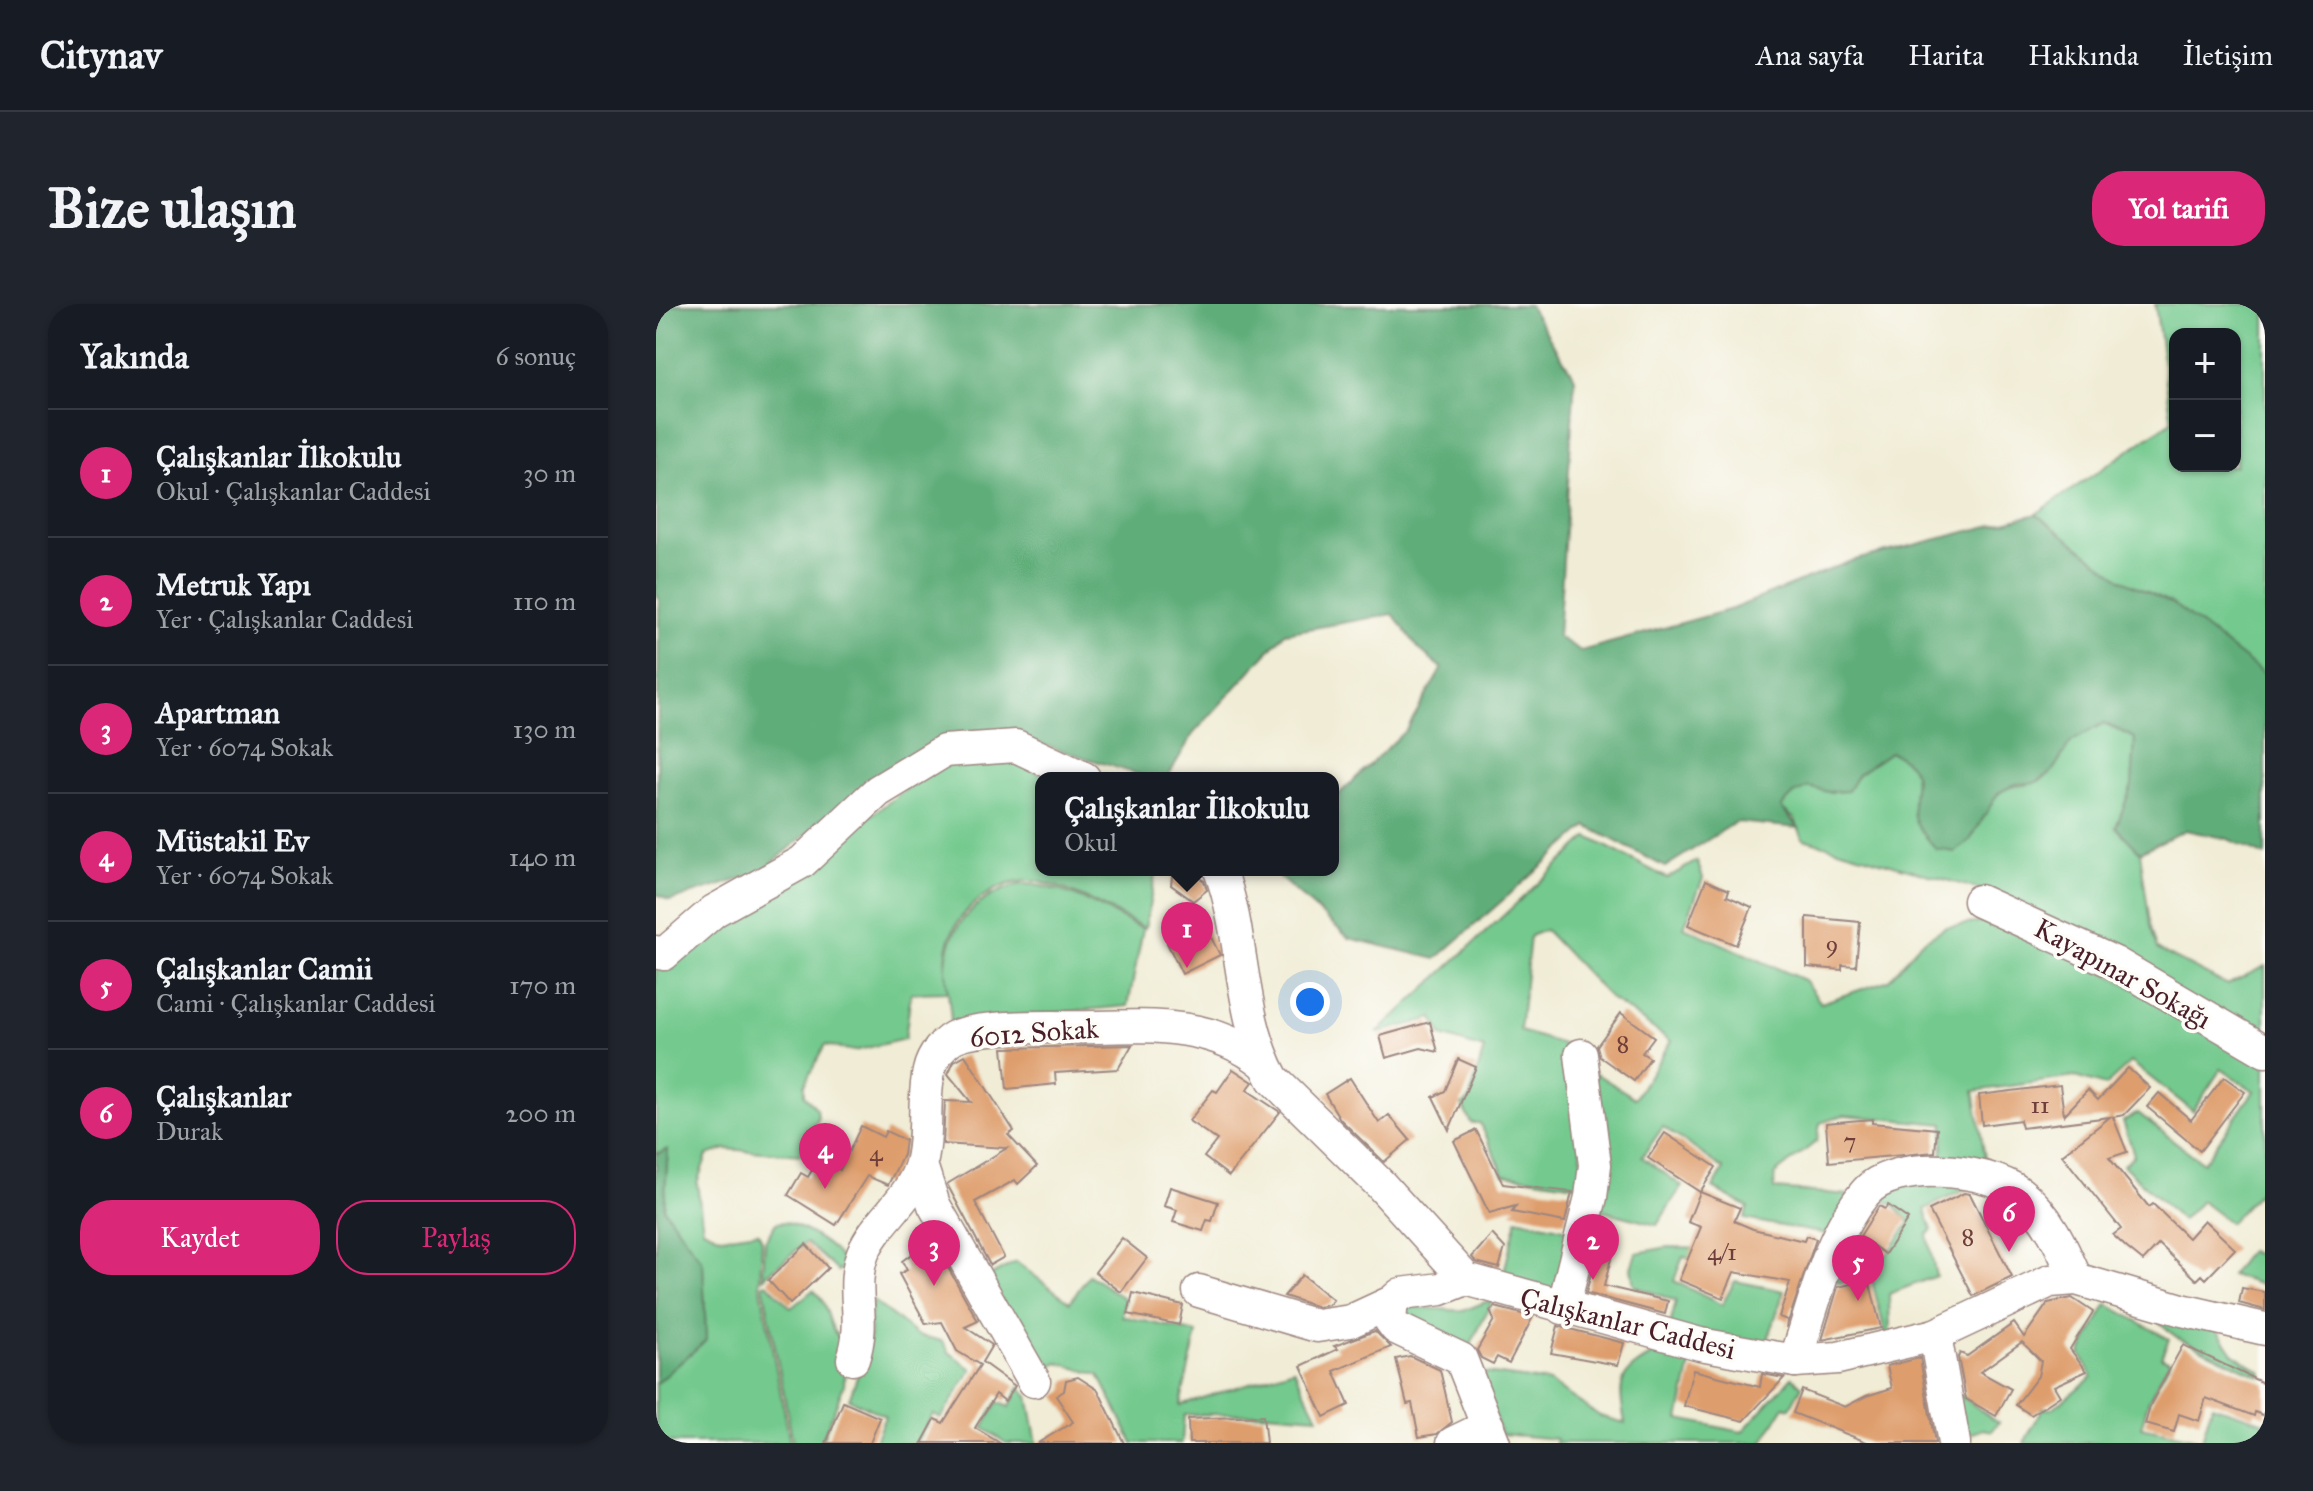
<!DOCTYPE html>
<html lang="tr">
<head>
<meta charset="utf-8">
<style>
  body { margin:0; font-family:"IM FELL Great Primer",serif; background:#20242c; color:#f1f3f6 }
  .controls { position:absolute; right:24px; top:24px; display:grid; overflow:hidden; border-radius:16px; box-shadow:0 2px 6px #0004 }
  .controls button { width:72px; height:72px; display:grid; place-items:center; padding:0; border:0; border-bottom:2px solid #363941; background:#171b24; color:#f1f3f6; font:40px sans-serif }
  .you { position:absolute; left:654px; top:698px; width:28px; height:28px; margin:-20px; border:6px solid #fff; border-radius:50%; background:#1a73e8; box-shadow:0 0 0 12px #1a73e833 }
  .badge { display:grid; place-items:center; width:52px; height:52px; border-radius:50%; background:#db2777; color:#fff; font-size:26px; font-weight:700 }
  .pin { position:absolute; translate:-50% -66px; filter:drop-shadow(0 2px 4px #0008) }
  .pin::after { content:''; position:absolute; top:42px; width:28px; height:24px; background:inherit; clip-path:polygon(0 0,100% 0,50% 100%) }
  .popup { position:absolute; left:379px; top:468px; width:304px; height:104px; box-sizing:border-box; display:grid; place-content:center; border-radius:16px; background:#171b24; filter:drop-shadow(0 2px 6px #0005); font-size:26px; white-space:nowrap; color:#9ea1a6 }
  .popup b { font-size:30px; color:#f1f3f6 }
  .popup::after { content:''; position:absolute; left:50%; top:100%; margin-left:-16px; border:16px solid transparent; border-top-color:#171b24 }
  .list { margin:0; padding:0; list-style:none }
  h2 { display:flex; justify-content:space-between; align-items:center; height:104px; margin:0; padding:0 32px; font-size:34px }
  h2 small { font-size:26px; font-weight:400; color:#9ea1a6 }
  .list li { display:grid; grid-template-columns:52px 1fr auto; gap:24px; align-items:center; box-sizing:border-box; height:128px; padding:0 32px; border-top:2px solid #363941 }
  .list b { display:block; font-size:30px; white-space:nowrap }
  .list p { margin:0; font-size:26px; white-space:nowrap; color:#9ea1a6 }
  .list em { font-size:26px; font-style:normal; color:#9ea1a6 }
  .actions { display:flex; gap:16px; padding:24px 32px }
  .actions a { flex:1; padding:18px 0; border:2px solid #db2777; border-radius:32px; text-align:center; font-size:28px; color:#db2777 }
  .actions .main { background:#db2777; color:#fff }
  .map { position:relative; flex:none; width:1609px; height:1139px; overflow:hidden; border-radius:32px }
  header { display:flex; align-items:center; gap:48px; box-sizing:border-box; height:112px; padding:0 40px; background:#171b24; border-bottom:2px solid #363941 }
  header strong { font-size:38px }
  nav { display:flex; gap:44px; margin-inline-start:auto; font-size:28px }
  .intro { display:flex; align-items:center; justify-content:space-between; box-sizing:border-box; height:192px; padding:0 48px }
  h1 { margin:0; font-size:56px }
  .button { padding:20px 36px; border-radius:32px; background:#db2777; color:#fff; font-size:28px; font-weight:700 }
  main { display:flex; gap:48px; padding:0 48px }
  aside { flex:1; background:#171b24; border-radius:32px; box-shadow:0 2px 6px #0004 }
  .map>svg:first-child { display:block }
  .green { fill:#73c98e; stroke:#5e745c; stroke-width:2; fill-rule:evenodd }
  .forest { fill:#5ead79; stroke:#546652; stroke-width:2 }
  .building { fill:#de9d6c }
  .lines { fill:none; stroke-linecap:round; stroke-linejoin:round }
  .minor-casing { stroke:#9d8680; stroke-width:35 }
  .minor { stroke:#fff; stroke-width:32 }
  .labels { text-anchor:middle; stroke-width:7; stroke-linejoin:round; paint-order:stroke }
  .number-label { font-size:24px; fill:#6f3e3b }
  .street-label { font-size:28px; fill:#4a1f2b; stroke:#fdfcf7 }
</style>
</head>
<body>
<header>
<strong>Citynav</strong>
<nav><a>Ana sayfa</a><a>Harita</a><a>Hakkında</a><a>İletişim</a></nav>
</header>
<div class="intro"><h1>Bize ulaşın</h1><a class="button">Yol tarifi</a></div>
<main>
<aside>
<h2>Yakında<small>6 sonuç</small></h2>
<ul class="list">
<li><span class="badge">1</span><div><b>Çalışkanlar İlkokulu</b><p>Okul · Çalışkanlar Caddesi</p></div><em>30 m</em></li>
<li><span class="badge">2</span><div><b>Metruk Yapı</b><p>Yer · Çalışkanlar Caddesi</p></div><em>110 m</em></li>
<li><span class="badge">3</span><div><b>Apartman</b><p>Yer · 6074 Sokak</p></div><em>130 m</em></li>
<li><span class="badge">4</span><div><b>Müstakil Ev</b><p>Yer · 6074 Sokak</p></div><em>140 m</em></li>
<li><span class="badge">5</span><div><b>Çalışkanlar Camii</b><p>Cami · Çalışkanlar Caddesi</p></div><em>170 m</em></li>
<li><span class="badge">6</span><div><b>Çalışkanlar</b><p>Durak</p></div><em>200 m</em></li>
</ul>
<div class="actions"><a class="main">Kaydet</a><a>Paylaş</a></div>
</aside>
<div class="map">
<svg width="1609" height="1139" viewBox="0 0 1609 1139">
  <rect width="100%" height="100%" fill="#fdfcf7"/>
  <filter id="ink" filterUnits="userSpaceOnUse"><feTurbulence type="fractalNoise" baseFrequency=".0125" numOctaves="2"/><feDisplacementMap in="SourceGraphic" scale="16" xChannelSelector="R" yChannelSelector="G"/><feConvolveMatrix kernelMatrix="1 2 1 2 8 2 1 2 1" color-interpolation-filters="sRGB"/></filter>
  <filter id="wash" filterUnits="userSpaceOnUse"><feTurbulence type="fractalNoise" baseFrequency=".006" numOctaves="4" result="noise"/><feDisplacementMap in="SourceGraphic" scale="32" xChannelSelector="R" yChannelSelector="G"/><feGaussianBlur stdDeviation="1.8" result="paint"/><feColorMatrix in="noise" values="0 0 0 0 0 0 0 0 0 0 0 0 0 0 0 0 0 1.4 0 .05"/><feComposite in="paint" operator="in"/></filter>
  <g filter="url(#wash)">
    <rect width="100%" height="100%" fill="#f0ecd5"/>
    <g class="green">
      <path d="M 1499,0 L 1609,0 L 1609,371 L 1516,300 L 1466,276 L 1380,210 L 1516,117 ZM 1519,30 L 1579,30 L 1579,162 L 1519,162 Z"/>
      <path d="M 1448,419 L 1479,434 L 1476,481 L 1460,523 L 1484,548 L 1494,620 L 1501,645 L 1571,681 L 1609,662 L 1609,736 L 1346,592 L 1147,535 L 1139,515 L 1124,503 L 1138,490 L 1153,483 L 1172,488 L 1191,487 L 1202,470 L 1234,448 L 1251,455 L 1261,473 L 1324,521 C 1348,461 1365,496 1394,469 C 1403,461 1407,447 1415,438 C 1424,429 1437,424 1448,419 Z"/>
      <path d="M 304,454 L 350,455 L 396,474 L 385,474 L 385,566 L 500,566 L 489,624 C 456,608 423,588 388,579 C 351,569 306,599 294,634 C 288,652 290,669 292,688 L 255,689 L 249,735 L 198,747 L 169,741 L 148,781 L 148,791 L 161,805 L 162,815 L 146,851 L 69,845 L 51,851 L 41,879 L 47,925 L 65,933 L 102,928 L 106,936 L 104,979 L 134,1139 L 0,1139 L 0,1080 L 50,1035 L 47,960 L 8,905 L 12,846 L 0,850 L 0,658 L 47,637 L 269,471 Z"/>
      <path d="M 932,533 L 1011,574 L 1041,557 L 1047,574 L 1028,623 L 1148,676 L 1165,699 L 1233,676 L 1264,639 L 1290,623 L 1340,616 L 1362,620 L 1609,757 L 1609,882 L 1574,919 L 1545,897 L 1526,917 L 1467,861 L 1478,851 L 1467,817 L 1482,809 L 1547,859 L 1598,787 L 1565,765 L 1537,807 L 1475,758 L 1449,782 L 1419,773 L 1318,787 L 1330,860 L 1286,860 L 1288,820 L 1188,811 L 1164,819 L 1161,837 L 1119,870 L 1118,885 L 1193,891 L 1175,931 L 1088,915 L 1092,903 L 1057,884 L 1068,865 L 1007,823 L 986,853 L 1026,882 L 1001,921 L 940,905 L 939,769 L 979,794 L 1015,737 L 954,694 L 889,626 L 874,632 L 864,727 L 920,744 L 927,882 L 848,870 L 824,819 L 815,819 L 806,801 L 813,796 L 828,745 L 785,732 L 777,714 L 721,729 Z"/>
      <path d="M 364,580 C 408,580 448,606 487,625 L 472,702 L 295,718 C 294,699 290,680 290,662 C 292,618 325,591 364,580 Z"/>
      <path d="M 1240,879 L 1312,884 L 1269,905 L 1276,926 L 1271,931 L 1280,972 L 1233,990 L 1234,1031 L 1230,1032 L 1215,973 L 1183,979 L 1177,972 L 1191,945 L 1201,950 L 1230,952 L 1254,918 L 1237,900 L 1219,894 Z"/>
      <path d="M 861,915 L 918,927 L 902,991 L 846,976 Z"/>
      <path d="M 129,918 C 148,924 183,943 189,963 L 182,967 L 150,938 L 107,974 L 109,937 L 120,919 Z"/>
      <path d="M 1012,943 L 1057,944 L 1052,958 L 1027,952 L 1018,977 L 1066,1001 L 1079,977 L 1128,987 L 1110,1042 L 1014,1022 L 1020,997 L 978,982 L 975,964 L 980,949 Z"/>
      <path d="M 1593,947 L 1609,954 L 1609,982 L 1575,971 Z"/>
      <path d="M 360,958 L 414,998 L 433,971 L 469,995 L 466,1012 L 541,1029 L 524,1101 L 638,1065 L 662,1113 L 610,1109 L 528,1111 L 526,1139 L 477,1139 L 443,1071 L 403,1059 L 381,1069 L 328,975 Z"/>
      <path d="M 111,979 L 135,1004 L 157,986 C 176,1000 168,1026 191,1041 L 188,1081 L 165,1139 L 137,1139 L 107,980 Z"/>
      <path d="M 837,995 L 810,1051 L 787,1027 L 749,1011 L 746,1002 L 807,1007 Z"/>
      <path d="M 216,996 L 261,1031 L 287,1037 L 293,1048 L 316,1065 L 285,1114 L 277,1110 L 260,1139 L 218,1139 L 229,1112 L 193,1095 L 213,1039 Z"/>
      <path d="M 1451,1000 L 1513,1035 L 1505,1053 L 1514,1057 L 1493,1096 L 1485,1123 L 1546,1136 L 1556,1101 L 1609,1118 L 1609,1139 L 1368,1139 L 1387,1104 L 1396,1105 L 1436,1073 L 1424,1049 Z"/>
      <path d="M 1491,1007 L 1559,1023 L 1577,1049 L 1606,1068 L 1605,1073 L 1519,1032 Z"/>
      <path d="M 1004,1047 L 1037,1051 L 1023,1115 L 1086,1128 L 1136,1073 L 1146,1082 L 1134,1104 L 1129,1102 L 1106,1139 L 899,1139 L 900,1135 L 845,1130 L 823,1068 L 893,1078 L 944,1112 L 969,1119 C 961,1074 963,1069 1004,1047 Z"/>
      <path d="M 364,1083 L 372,1092 L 381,1139 L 350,1139 L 327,1124 L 341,1098 L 353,1103 Z"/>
      <path d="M 1293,1084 C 1311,1093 1322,1107 1343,1118 L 1336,1127 L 1328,1125 L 1303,1134 Z"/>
    </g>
    <g class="forest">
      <path d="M 0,0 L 873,1 L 919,74 L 902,333 L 925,347 L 1076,305 L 1195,257 L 1380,210 L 1466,276 L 1516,299 L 1609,371 L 1609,552 L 1572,535 L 1529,526 L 1484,548 L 1460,523 L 1476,481 L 1479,434 L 1448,419 L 1415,438 L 1395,469 L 1378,479 L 1359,480 L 1342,489 L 1313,538 L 1299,548 L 1280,545 C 1273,536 1261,525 1258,513 C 1251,481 1275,466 1234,448 L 1202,470 L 1192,487 L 1172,488 L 1153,483 L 1138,490 L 1125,503 L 1143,524 L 1080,518 L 1009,563 L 931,522 L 780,655 L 693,634 L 622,572 L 626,566 L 677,566 L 677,496 L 751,425 L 786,364 L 763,345 L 737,310 L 629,329 L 537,430 L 511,474 L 494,474 L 362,433 L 204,486 L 104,569 L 14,597 L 0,590 L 3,297 L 0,287 Z"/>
      <path d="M 12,845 L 8,905 L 47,959 L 50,1036 L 0,1080 L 0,850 Z"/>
    </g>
    <g id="blocks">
      <g class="building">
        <path d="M 517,566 L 532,566 L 548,577 L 551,586 L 537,597 L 515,581 Z"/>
        <path d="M 1050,576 L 1073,586 L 1071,592 L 1096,603 L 1080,641 L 1032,621 Z"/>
        <path d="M 1151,613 L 1204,618 L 1200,662 L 1186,661 L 1186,666 L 1151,663 Z"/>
        <path d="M 549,621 L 564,651 L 526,670 L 511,639 Z"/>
        <path d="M 965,709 L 998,733 L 986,749 L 994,754 L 978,777 L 944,753 L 941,742 Z"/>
        <path d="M 774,718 L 782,748 L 765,744 L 730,754 L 724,732 Z"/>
        <path d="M 476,741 L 462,765 L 399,769 L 400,780 L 351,785 L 347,744 Z"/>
        <path d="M 309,751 L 358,827 L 352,831 L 381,862 L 362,880 L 359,876 L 319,898 L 348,953 L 334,961 L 291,880 L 351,844 L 287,840 L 289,797 L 315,798 L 292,770 L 298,757 Z"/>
        <path d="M 802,755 L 820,763 L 793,826 L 777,793 L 789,787 Z"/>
        <path d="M 1472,764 L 1494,784 L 1468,811 L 1457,813 L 1471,848 L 1453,854 L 1493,903 L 1497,900 L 1532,934 L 1548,916 L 1579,945 L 1550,975 L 1546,971 L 1541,976 L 1503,940 L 1487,957 L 1471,944 L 1457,931 L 1465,925 L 1406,851 L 1454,813 L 1366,824 L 1364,816 L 1326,821 L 1323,791 L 1404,781 L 1408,811 L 1432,786 L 1442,796 Z"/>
        <path d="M 577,765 L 597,778 L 591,786 L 624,808 L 573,872 L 548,853 L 561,836 L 533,817 L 557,786 L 561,788 Z"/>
        <path d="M 1568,773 L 1589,788 L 1544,847 L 1491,803 L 1503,789 L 1535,816 Z"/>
        <path d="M 694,774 L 723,819 L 733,811 L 754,836 L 728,858 L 684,815 L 669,790 Z"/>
        <path d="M 1216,815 L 1216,819 L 1281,825 L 1279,848 L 1173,858 L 1170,819 Z"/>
        <path d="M 205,822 L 227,833 L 230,827 L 249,836 L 247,851 L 232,881 L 211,872 L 180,921 L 132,891 L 145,869 L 152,873 L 164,853 L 184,866 Z"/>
        <path d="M 820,826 L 847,880 L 916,888 L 909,918 L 856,908 L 860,902 L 833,909 L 798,837 Z"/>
        <path d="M 1009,829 L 1060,863 L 1044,888 L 992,854 Z"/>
        <path d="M 514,883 L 562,898 L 556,917 L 551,916 L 547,927 L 517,918 L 521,906 L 508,902 Z"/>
        <path d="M 1044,888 L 1084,904 L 1078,917 L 1097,925 L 1148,937 L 1150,932 L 1160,935 L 1130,1024 L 1131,1016 L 1123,1013 L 1134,978 L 1078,968 L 1067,994 L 1023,976 L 1045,923 L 1032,918 Z"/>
        <path d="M 1308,889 L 1314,890 L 1356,973 L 1317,992 L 1273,906 Z"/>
        <path d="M 1232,901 L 1252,915 L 1229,950 L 1204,932 L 1223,902 L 1229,905 Z"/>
        <path d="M 949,916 L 957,918 L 951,941 L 958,943 L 948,982 L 1012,997 L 1009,1010 L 930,989 Z"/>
        <path d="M 836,930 L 849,944 L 843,964 L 820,958 L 816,953 Z"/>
        <path d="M 466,934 L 491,954 L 465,988 L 439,968 Z"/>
        <path d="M 276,935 L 322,1017 L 309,1023 L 336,1041 L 326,1058 L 359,1082 L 349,1097 L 340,1090 L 319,1124 L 344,1139 L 266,1139 L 279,1115 L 287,1119 L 324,1061 L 301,1047 L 286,1018 L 270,1020 L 243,970 L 251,966 L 246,957 Z"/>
        <path d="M 150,940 L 172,964 L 134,1000 L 112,976 Z"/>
        <path d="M 646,971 L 677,996 L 673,1001 L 662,1003 L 628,992 Z"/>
        <path d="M 1213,976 L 1225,1024 L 1166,1036 L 1182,983 Z"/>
        <path d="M 1586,984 L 1609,988 L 1609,1006 L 1583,999 Z"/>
        <path d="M 477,989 L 527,1001 L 523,1021 L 472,1010 Z"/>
        <path d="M 1416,994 L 1437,1008 L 1414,1045 L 1431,1067 L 1398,1082 L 1404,1092 L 1375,1111 L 1360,1101 L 1382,1072 L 1385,1057 L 1366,1038 L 1324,1068 L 1355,1085 L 1340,1112 L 1310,1095 L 1302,1053 L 1304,1049 L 1311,1052 L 1358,1019 L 1368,1033 L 1392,999 Z"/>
        <path d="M 839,1003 L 877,1013 L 853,1059 L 841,1053 L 837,1060 L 825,1054 L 821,1046 L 838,1016 L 834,1007 Z"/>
        <path d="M 902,1022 L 968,1039 L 962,1061 L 895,1049 Z"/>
        <path d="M 719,1027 L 735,1043 L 678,1067 L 693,1101 L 668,1113 L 645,1062 L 682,1045 L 678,1042 Z"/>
        <path d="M 1527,1041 L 1609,1080 L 1609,1112 L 1599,1108 L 1598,1112 L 1550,1094 L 1543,1117 L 1523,1110 L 1518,1128 L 1489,1120 L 1495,1099 Z"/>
        <path d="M 754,1052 L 784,1066 L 796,1118 L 781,1130 L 763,1133 L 756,1099 L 751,1100 L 740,1055 Z"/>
        <path d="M 1264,1054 L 1279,1139 L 1213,1139 L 1137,1109 L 1146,1086 L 1189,1103 L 1210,1092 L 1236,1084 L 1231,1062 Z"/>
        <path d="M 1037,1066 L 1104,1083 L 1106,1070 L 1128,1074 L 1088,1117 L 1028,1102 Z"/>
        <path d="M 422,1073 L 442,1086 L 468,1139 L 382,1139 L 417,1118 L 400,1092 L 408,1087 L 410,1076 Z"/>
        <path d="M 187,1098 L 224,1114 L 214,1139 L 170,1139 Z"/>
        <path d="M 607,1112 L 610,1139 L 533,1139 L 532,1115 Z"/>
      </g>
    </g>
  </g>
  <g filter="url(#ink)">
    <use href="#blocks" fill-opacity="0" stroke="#9d8680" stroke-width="2"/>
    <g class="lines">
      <defs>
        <g id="minor">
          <path d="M 564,566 C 589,632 582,711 617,775 L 724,880 L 810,975 L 1044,1040 L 1139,1057 L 1182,1054 L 1279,1031 L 1394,977 L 1420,975 L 1526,1006 L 1609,1025"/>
          <path d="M 1323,597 L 1459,659 L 1609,747"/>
          <path d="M 0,648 L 8,650 L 58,607 L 146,558 L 222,487 L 288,447 L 360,442 L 428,474"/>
          <path d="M 265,861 L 278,901 L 378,1077"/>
          <path d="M 543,987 L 661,1022 L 695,1017 L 736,998 L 745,990 L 785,985 L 810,975"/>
          <path d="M 736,998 L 734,1016 L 740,1024 L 805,1055 L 838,1139"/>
          <path d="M 907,1004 L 935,893 L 939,861 L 925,751"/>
          <path d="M 1279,1031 L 1298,1139"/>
          <path d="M 197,1055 C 211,1014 193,985 207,949 C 220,917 254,896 264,863 C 273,834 266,798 273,767 C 276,753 288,736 303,731 C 337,720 404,724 442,723 C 501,721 560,720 608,759"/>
          <path d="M 1139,1057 C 1158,1002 1171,934 1209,889 C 1237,855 1331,864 1364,889 C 1391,909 1407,945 1420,975"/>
          <path d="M 797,1139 L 832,1122"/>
        </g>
      </defs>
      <use href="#minor" class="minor-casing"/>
      <use href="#minor" class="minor"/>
    </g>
  </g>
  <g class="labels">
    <g class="number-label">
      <text x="1176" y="648">9</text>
      <text x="967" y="748">8</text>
      <text x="1384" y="809">11</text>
      <text x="1194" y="845">7</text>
      <text x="220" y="857">4</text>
      <text x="1312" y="941">8</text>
      <text x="1066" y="956">4/1</text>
    </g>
    <g class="street-label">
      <text transform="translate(1467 669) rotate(29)" y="10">Kayapınar Sokağı</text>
      <text transform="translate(378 728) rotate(-4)" y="10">6012 Sokak</text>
      <text transform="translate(972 1019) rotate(14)" y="10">Çalışkanlar Caddesi</text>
    </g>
  </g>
</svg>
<div class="controls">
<button>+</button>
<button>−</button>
</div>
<div class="you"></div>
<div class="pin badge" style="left:531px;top:664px">1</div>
<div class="popup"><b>Çalışkanlar İlkokulu</b>Okul</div>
<div class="pin badge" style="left:937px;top:976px">2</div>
<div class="pin badge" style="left:278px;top:982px">3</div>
<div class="pin badge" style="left:169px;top:885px">4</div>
<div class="pin badge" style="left:1202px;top:997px">5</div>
<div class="pin badge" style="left:1353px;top:948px">6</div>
</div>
</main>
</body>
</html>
